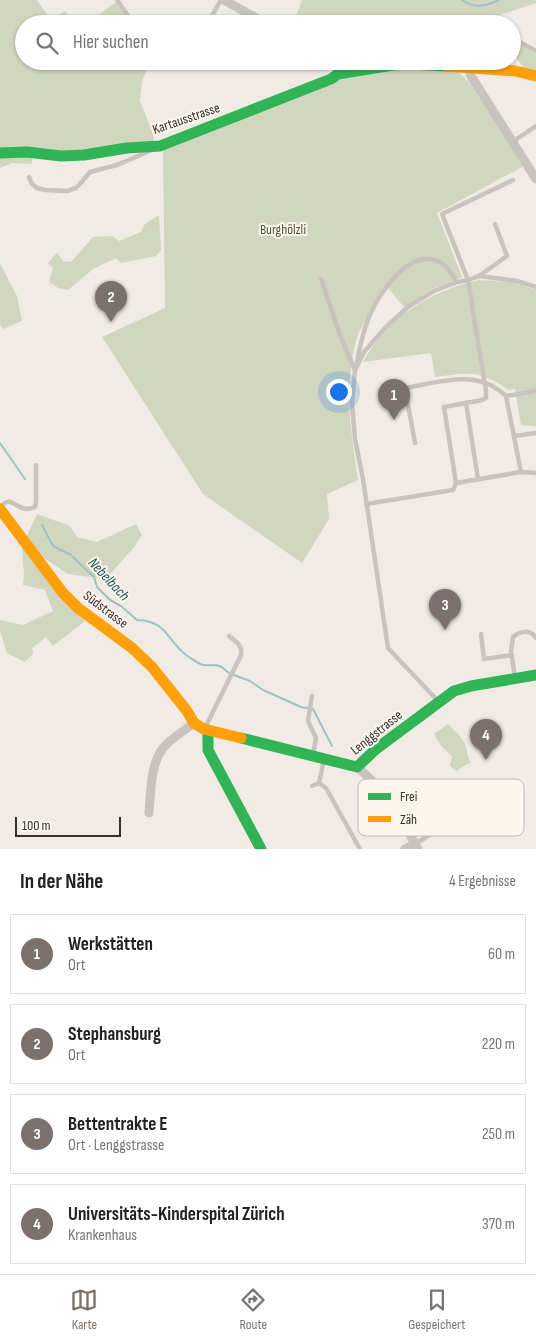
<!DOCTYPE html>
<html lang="de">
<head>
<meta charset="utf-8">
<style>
  body { margin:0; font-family:"Sofia Sans Condensed",sans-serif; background:#f2f2f2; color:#222 }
  .scale { position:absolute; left:15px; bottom:12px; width:106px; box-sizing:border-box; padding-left:5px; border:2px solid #3b302b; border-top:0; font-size:14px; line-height:18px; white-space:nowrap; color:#3b302b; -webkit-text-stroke:4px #fbf5ee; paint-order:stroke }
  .you { position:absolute; left:338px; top:391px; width:18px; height:18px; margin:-12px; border:4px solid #fff; border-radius:50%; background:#1a73e8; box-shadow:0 0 0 8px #1a73e833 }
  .badge { display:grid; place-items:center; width:32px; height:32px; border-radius:50%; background:#7a716c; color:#fff; font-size:16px; font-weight:700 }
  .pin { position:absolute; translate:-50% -41px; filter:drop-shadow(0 1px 2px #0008) }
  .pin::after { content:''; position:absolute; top:26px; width:18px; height:15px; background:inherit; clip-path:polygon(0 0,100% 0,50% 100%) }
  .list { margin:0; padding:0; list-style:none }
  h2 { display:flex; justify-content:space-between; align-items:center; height:65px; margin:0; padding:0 20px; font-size:21px }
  h2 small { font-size:16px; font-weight:400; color:#767676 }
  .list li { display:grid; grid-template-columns:32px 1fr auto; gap:15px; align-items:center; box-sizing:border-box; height:80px; margin:0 10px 10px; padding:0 10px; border:1px solid #e0e0e0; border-radius:0px }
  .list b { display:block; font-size:19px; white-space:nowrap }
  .list p { margin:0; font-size:16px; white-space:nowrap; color:#767676 }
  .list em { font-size:16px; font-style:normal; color:#767676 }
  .icon { flex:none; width:28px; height:28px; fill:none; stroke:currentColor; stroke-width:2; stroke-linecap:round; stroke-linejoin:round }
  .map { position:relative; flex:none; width:536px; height:849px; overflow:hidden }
  .search { position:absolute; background:#fff; box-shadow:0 1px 4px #0004; left:15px; right:15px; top:15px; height:55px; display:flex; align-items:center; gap:12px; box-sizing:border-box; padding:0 18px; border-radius:28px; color:#767676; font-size:19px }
  .sheet { height:425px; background:#fff }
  nav { display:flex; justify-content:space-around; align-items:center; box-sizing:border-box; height:70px; border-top:1px solid #e0e0e0; background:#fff; font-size:14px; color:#767676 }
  nav a { display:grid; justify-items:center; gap:2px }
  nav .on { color:#7a716c }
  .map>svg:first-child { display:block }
  .green { fill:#d1d6bf }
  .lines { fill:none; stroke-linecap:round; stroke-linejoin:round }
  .stream { stroke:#a1c2c1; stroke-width:2 }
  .lane { stroke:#c9c3be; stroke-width:4.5 }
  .street { stroke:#c9c3be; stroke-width:9 }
  .fast { stroke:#30b455; stroke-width:11 }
  .slow { stroke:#ff9f0a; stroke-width:11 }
  .labels { text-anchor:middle; stroke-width:4; stroke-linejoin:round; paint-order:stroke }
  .street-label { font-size:14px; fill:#3b302b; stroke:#fbf5ee }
  .park-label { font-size:14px; fill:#4a5a2e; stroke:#fbf5ee }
  .water-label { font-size:15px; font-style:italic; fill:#1f5a5e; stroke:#fbf5ee }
  .key { fill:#fbf5ee; stroke:#c1bab4; stroke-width:1 }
  .key-label { font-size:14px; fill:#3b302b }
</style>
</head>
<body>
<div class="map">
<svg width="536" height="849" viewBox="0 0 536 849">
  <rect width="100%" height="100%" fill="#f0ebe5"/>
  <g class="green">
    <path d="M 0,0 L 37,0 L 51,20 L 65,11 L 74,24 L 24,24 L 24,61 L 150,61 L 142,82 L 140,101 L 154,137 L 153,141 L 82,153 L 0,151 Z"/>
    <path d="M 302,0 L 536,0 L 536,3 L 494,17 L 496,24 L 293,24 Z"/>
    <path d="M 116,2 L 131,24 L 86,24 Z"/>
    <path d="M 512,39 L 536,54 L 536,73 L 524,68 L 512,53 Z"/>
    <path d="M 391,68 L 454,69 L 465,78 L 471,85 L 524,166 L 437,213 L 462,277 L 432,289 L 404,307 L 387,287 C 379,300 361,325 357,338 C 343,385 351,432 358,480 L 327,494 L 329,519 L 302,563 L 203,494 L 102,337 L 165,308 L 163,150 L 336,80 Z"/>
    <path d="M 0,155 L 33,155 L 32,164 L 13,163 L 0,168 Z"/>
    <path d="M 159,215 L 161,250 L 156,256 L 121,263 L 116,258 L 93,269 L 68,290 L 58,288 L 49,282 L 53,268 L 48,263 L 57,253 L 63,261 L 71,262 L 93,237 L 112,236 L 119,241 L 141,232 L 145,224 Z"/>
    <path d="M 0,263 L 17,296 L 22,321 L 3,329 L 0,324 Z"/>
    <path d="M 479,280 L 512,282 L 536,290 L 536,428 L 535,426 L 521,425 L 515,389 L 509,390 C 477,369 471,373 435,377 L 431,353 L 363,362 C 388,317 430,291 479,280 Z"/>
    <path d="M 37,514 L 70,526 L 77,537 L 97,542 L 136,524 L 142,535 L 134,547 L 106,579 L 68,574 L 26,546 L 60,595 L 85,621 L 53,646 L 46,637 L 32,648 L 33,654 L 25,662 L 7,653 L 0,631 L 0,620 L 23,625 L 53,611 L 45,590 L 23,585 L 24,574 L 22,547 Z"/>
    <path d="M 448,724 C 455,731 463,738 466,747 C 468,753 467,757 471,762 L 456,771 L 450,766 L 452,756 L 442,747 L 434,734 Z"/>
  </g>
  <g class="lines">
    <g class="stream">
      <path d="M 462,0 C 474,9 486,6 499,0"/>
      <path d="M 0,443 L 25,479"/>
      <path d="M 42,525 L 53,546 L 71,555"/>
      <path d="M 73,557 L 94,577 L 97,587 L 110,600 L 121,606 L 137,620 C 167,621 166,639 186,655 C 191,658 198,664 203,665 C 208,666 215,664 219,666 C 223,667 226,671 229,673"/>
      <path d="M 234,675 L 250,681 L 263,690 L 301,707 L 313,709 L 332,746"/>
    </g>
    <g class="lane">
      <path d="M 117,0 L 134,24"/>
      <path d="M 207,24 L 221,0"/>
      <path d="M 518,41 L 536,51"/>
      <path d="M 512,142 L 536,126"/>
      <path d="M 29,177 L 32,184 L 37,188 L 45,190 L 67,191 L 76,188 L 80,184 L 90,172 L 117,165 L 152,150"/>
      <path d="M 479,276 L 507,256 L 495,224"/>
      <path d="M 321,279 L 341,338 L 355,370"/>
      <path d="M 357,362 C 360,347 363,331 369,317 C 384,282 427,227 457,282"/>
      <path d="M 506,396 L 536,391"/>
      <path d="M 466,403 L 482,400 L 486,398 L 486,391 L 468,280 L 442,214 L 513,180"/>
      <path d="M 515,436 L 536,433"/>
      <path d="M 415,443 L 405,388 C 440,382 477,368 506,396 L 521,472"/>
      <path d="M 456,483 L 444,407 L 466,403 L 478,479"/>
      <path d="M 366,504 L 453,490 L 456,483 L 521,472 L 536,473"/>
      <path d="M 0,507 C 2,505 4,503 7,502 C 14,499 20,514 35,507 L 36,502 L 36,465"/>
      <path d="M 481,634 L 484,659 L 512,655"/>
      <path d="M 515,678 L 511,651 L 513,637 C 520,631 530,629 536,638"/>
      <path d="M 312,696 L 308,721 L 316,738 L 313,754"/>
      <path d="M 438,701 L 388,648 L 363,479 L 355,439 L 352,403 L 355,370 L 364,352 L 385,328 L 409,306 L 434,291 L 457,282 L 468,280 L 479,276 L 517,281 L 536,287"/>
      <path d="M 205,728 L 241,655 C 242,645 237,642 229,636"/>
      <path d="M 319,783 L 326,788 L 360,849"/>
      <path d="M 312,786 L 319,783 L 324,760"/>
      <path d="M 415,844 L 452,821"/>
    </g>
    <g class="street">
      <path d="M 224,0 L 267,24"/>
      <path d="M 328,61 L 343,73"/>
      <path d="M 469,68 L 471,76 L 536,179"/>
      <path d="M 357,767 C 386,790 400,818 418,849"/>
      <path d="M 149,813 C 151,792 150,765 163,748 C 171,738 184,731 194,723"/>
      <path d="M 405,849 L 415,844"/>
    </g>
    <g class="fast">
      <path d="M 0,153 L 27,152 L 61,156 L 84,155 L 127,148 L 160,146 L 331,79 L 338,74 L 393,65 L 410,64 L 447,66"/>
      <path d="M 208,730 L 208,750 L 261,849"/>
      <path d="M 241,738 L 357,767 L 376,749 L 454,691 L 471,686 L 536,675"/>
    </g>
    <g class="slow">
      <path d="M 447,66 L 515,71 L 536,76"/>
      <path d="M 0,509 L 63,593 L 78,608 L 132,648 L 152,667 L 187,711 L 194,723 L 204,729 L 241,738"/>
    </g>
  </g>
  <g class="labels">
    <g class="street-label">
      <text transform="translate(186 118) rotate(-19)" y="5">Kartausstrasse</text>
      <text transform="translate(106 609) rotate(37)" y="5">Südstrasse</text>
      <text transform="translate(376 732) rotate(-39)" y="5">Lenggstrasse</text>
    </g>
    <g class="park-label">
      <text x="283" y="234">Burghölzli</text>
    </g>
    <g class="water-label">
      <text transform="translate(109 579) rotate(47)" y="5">Nebelbach</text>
    </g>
  </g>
  <rect x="358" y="779" width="166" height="57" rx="8" class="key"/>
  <rect x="368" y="793" width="23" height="7" fill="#30b455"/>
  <rect x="368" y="816" width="23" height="6" fill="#ff9f0a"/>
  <g class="key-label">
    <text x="400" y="801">Frei</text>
    <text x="400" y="824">Zäh</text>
  </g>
</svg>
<div class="scale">100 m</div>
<div class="you"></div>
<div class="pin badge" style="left:394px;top:420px">1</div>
<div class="pin badge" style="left:111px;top:322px">2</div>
<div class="pin badge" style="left:445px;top:630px">3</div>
<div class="pin badge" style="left:486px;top:760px">4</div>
<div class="search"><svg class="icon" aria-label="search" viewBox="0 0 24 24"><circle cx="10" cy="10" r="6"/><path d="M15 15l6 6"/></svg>Hier suchen</div>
</div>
<section class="sheet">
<h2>In der Nähe<small>4 Ergebnisse</small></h2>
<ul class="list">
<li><span class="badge">1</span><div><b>Werkstätten</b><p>Ort</p></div><em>60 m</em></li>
<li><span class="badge">2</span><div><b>Stephansburg</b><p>Ort</p></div><em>220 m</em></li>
<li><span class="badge">3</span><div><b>Bettentrakte E</b><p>Ort · Lenggstrasse</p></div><em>250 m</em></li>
<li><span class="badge">4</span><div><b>Universitäts-Kinderspital Zürich</b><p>Krankenhaus</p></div><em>370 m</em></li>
</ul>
</section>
<nav>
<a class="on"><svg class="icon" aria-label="map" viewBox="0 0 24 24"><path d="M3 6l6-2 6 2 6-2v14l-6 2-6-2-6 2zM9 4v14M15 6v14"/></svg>Karte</a>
<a><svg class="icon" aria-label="directions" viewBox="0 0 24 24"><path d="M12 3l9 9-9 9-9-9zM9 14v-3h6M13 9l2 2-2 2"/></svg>Route</a>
<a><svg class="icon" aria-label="saved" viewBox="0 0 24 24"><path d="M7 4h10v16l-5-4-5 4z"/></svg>Gespeichert</a>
</nav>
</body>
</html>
